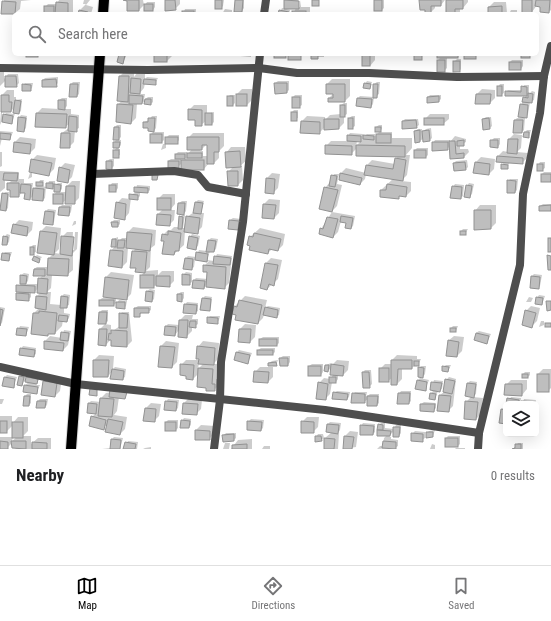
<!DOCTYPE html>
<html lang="en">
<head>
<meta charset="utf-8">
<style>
  body { margin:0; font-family:"Roboto Condensed",sans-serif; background:#f2f2f2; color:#202124 }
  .controls { position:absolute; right:12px; bottom:12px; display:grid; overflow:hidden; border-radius:6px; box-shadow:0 4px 16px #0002 }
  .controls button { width:36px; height:36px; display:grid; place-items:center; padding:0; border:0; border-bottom:1px solid #e0e0e0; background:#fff; color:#202124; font:20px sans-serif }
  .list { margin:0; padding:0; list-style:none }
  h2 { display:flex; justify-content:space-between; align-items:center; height:52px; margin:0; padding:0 16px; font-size:17px }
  h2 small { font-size:13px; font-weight:400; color:#757577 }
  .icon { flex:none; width:22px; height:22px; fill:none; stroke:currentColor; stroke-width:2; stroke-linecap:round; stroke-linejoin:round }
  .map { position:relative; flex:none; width:551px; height:449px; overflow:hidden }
  .search { position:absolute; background:#fff; box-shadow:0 4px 16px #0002; left:12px; right:12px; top:12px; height:44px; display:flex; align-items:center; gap:10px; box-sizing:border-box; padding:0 14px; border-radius:6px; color:#757577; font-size:15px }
  .sheet { height:116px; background:#fff }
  nav { display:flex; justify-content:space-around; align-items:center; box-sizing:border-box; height:56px; border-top:1px solid #e0e0e0; background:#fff; font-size:11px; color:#757577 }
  nav a { display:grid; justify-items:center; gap:2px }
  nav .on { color:#000 }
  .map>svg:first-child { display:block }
  .shadow { fill:#0003; fill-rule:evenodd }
  .building { fill:#bebebe; stroke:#929292 }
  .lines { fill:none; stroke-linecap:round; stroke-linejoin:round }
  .primary-casing { stroke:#dbdbdb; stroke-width:12 }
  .street { stroke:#4e4e4e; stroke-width:8 }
  .primary { stroke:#000; stroke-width:10 }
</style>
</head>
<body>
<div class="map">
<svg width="551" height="449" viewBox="0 0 551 449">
  <rect width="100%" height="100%" fill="#fff"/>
  <g class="shadow">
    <path d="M 4,0 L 31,0 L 21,1 L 20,9 L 14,14 L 2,13 Z"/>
    <path d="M 59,0 L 73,0 L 73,12 L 71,14 L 45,14 L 45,7 L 48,4 L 57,4 Z"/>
    <path d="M 84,0 L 90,0 L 86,5 L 93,7 L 91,14 L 79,14 L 80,10 L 86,4 L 83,4 Z"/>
    <path d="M 124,0 L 143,0 L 144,5 L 139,10 L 128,0 Z"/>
    <path d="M 166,0 L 180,0 L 180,4 L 175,9 Z"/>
    <path d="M 216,0 L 224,0 L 223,6 L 221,8 Z"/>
    <path d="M 236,0 L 244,0 L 244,8 L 242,11 Z"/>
    <path d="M 286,0 L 298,0 L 298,7 L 300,7 L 301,0 L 301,7 L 310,7 L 310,14 L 293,14 L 296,8 Z"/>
    <path d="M 375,0 L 384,0 L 384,8 L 382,10 L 375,10 Z"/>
    <path d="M 420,0 L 445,0 L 441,5 L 435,5 L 435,8 L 430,13 Z"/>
    <path d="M 447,0 L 468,0 L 468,2 L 463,8 L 460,8 L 460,14 L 447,14 Z"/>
    <path d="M 523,0 L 551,0 L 551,10 L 549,12 L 541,6 L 537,5 L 532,12 Z"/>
    <path d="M 147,2 L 155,2 L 155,7 L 153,10 L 145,5 Z"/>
    <path d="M 494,2 L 506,2 L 507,13 L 489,14 L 489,7 Z"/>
    <path d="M 282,8 L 290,10 L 289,14 L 279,14 Z"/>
    <path d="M 185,9 L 196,9 L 196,14 L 183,14 Z"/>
    <path d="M 225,9 L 232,10 L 232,14 L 222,14 Z"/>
    <path d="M 511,10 L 517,10 L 517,14 L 509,14 Z"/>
    <path d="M 474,12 L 483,12 L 483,14 L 472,14 Z"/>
    <path d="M 120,54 L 127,54 L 123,63 Z"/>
    <path d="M 155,54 L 172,54 L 172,56 L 167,61 Z"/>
    <path d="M 363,54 L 375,54 L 375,60 L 370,66 Z"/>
    <path d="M 438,54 L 461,54 L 458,57 L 447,57 L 447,68 L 444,71 L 438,60 L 441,57 Z"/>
    <path d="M 457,59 L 461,59 L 461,69 L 459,72 L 454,62 Z"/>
    <path d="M 512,60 L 523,60 L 523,66 L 521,69 L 510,62 Z"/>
    <path d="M 0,70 L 4,70 L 4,79 L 8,74 L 18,74 L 19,83 L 16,86 L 6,80 L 0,86 Z"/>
    <path d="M 125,71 L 134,72 L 134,77 L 137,73 L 145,74 L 145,79 L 147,77 L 158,78 L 155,84 L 145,83 L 144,88 L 139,94 L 145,94 L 144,100 L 148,97 L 153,97 L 153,102 L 151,104 L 146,100 L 142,103 L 137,103 L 136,118 L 131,123 L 118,104 L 122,101 L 120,76 Z"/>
    <path d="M 58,77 L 58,83 L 56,86 L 43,80 L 45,78 Z"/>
    <path d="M 332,79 L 350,79 L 350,96 L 345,101 L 329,98 L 334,93 L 327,84 Z"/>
    <path d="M 278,81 L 289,81 L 289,90 L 287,92 L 275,83 Z"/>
    <path d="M 367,81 L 372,82 L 370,88 L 365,84 Z"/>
    <path d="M 73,82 L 80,82 L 79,94 L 77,96 L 71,84 Z"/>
    <path d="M 377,82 L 380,82 L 379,94 L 374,97 L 373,104 L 371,107 L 357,105 L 358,98 L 360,96 L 374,97 L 374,84 Z"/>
    <path d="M 25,83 L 33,83 L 32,88 L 30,90 L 23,85 Z"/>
    <path d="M 500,84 L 504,84 L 504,93 L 501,95 L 498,87 Z"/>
    <path d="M 524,85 L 529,85 L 529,94 L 532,91 L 535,92 L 534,100 L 530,102 L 528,114 L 526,117 L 521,105 L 526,95 L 506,92 L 508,90 L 522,90 Z"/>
    <path d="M 242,89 L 252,89 L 252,100 L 247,105 L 237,94 Z"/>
    <path d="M 482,89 L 495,90 L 495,98 L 490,103 L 477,94 Z"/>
    <path d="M 7,90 L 14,90 L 14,97 L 16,97 L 16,100 L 22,99 L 21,111 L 19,113 L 15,113 L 13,120 L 11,123 L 2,121 L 0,125 L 2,95 ZM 15,107 L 14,114 L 6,113 L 2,117 L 2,111 L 11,111 Z"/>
    <path d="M 230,95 L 235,95 L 235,103 L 233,105 L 228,97 Z"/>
    <path d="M 295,95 L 302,95 L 302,105 L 299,107 L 293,97 Z"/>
    <path d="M 430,95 L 441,95 L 441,99 L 439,101 L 428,97 Z"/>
    <path d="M 62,98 L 67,98 L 67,106 L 64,109 L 71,109 L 71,114 L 79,115 L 79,128 L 75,130 L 74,142 L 69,147 L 62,133 L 69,128 L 69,124 L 65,127 L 37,113 L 42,108 L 59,109 L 59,100 Z"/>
    <path d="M 344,103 L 347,103 L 347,114 L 344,116 L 344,123 L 339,128 L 325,127 L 319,133 L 302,121 L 307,116 L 325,117 L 325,120 L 330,115 L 341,114 L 341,105 Z"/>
    <path d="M 194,105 L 207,105 L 207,114 L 214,112 L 214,122 L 212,124 L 206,121 L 201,125 L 189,110 Z"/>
    <path d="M 294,110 L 298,110 L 298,118 L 292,120 L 292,112 Z"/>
    <path d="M 430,114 L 449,114 L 449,119 L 443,124 L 425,119 Z"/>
    <path d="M 21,115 L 27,116 L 26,128 L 24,131 L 19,118 Z"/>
    <path d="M 152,116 L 157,116 L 156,128 L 154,131 L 144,122 L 149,120 Z"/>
    <path d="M 352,116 L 355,116 L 355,126 L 352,128 L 349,118 Z"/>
    <path d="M 486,117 L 491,117 L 492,126 L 490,128 L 483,119 Z"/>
    <path d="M 517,118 L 525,118 L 524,130 L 522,132 L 515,120 Z"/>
    <path d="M 405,119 L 418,119 L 419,125 L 416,127 L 403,121 Z"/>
    <path d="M 117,125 L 121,125 L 121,137 L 118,140 L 121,140 L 121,145 L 118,149 L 120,149 L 120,155 L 114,157 L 114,166 L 111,169 L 107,161 L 110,159 L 114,159 L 114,151 L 117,147 L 114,142 L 117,139 L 115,127 Z"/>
    <path d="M 379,125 L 382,125 L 382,129 L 379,132 L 392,132 L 392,138 L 412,138 L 412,148 L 406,155 L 410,155 L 407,175 L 401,181 L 411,182 L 411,191 L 406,196 L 401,195 L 398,198 L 381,190 L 394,178 L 366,174 L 365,179 L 360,184 L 338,179 L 337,184 L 342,185 L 337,206 L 332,211 L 325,188 L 330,182 L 334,174 L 339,174 L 338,179 L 340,180 L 341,173 L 346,168 L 366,173 L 367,165 L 372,160 L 395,164 L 395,159 L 398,156 L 357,148 L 351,154 L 326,146 L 331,141 L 348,141 L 348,136 L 350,133 L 363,134 L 363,137 L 367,134 L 375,134 L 375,136 L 380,131 L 376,127 ZM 357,141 L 361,141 L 356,146 Z"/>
    <path d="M 431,128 L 432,138 L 430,140 L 424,138 L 420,141 L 416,142 L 415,131 L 418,129 L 422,129 L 422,132 L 426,129 Z"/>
    <path d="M 527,130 L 531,130 L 529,137 L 525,132 Z"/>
    <path d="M 0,131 L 13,132 L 10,139 L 2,138 L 0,146 Z"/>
    <path d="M 153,132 L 164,132 L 164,140 L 162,142 L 151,134 Z"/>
    <path d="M 193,133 L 224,133 L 224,146 L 219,151 L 219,158 L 214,163 L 209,163 L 204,169 L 182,163 L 178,167 L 168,161 L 171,159 L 176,159 L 176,154 L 178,152 L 187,152 L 187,155 L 192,149 L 188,138 ZM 208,143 L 208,156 L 203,156 L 203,151 L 200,151 ZM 181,158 L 186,158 L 181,163 Z"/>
    <path d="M 514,134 L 522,135 L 521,148 L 517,152 L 528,153 L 527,158 L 522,163 L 510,162 L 507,168 L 502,165 L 505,161 L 498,156 L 503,151 L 508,152 L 509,139 Z"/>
    <path d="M 169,135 L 179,135 L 179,140 L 177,143 L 166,138 Z"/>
    <path d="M 455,136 L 466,139 L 466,142 L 460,145 L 460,149 L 468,149 L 469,152 L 464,157 L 451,158 L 450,146 L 447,149 L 433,143 L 435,140 L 450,140 L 450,142 Z"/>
    <path d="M 20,137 L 36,139 L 35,148 L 30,153 L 15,142 Z"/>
    <path d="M 494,138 L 500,138 L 500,144 L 498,147 L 491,141 Z"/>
    <path d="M 163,144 L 166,144 L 166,148 L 161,150 Z"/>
    <path d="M 231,147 L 245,147 L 246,161 L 240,166 L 242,166 L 243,180 L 238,185 L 228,172 L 234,166 L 226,153 Z"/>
    <path d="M 417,148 L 428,148 L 428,155 L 426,157 L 415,150 Z"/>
    <path d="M 0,152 L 2,152 L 2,166 L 0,167 Z"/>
    <path d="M 37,155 L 56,158 L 54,169 L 49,174 L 32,160 Z"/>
    <path d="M 481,157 L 495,159 L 494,169 L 489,174 L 476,162 Z"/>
    <path d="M 467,160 L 468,167 L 466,169 L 454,163 L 456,161 Z"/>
    <path d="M 540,162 L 545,162 L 545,168 L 542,170 L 538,165 Z"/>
    <path d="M 65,163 L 75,165 L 72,177 L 67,182 L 60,168 Z"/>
    <path d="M 0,171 L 19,172 L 19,179 L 24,179 L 24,183 L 33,183 L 32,190 L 37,186 L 40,180 L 44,180 L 41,186 L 47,187 L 49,181 L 55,181 L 55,186 L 52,188 L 46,187 L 45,198 L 43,200 L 34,195 L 30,199 L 26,192 L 22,192 L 19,196 L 11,189 L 8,184 L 12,180 L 5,180 L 5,188 L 0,192 Z"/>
    <path d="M 544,172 L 551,172 L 551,181 L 542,181 L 542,174 Z"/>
    <path d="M 30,173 L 32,173 L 32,177 L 28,179 Z"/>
    <path d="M 272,173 L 280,174 L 278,188 L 273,193 L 266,192 L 267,178 Z"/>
    <path d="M 510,179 L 518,179 L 517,190 L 515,192 L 508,181 Z"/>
    <path d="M 72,181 L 80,181 L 79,198 L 74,203 L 66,200 L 62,203 L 54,195 L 57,191 L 55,185 L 58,183 L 62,183 L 62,189 L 59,192 L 66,192 L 67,186 Z"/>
    <path d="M 112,183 L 118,183 L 118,188 L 116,191 L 110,186 Z"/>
    <path d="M 469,183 L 474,184 L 472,194 L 470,196 L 467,186 Z"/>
    <path d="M 455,184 L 464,185 L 463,196 L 460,198 L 453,187 Z"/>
    <path d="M 137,185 L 150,186 L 150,190 L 148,192 L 140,192 L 140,196 L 137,199 L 131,198 L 129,213 L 124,219 L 117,203 L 122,198 L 130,199 L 130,195 L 135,193 Z"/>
    <path d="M 5,192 L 9,192 L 8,208 L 6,210 L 3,194 Z"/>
    <path d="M 163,194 L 175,194 L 175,204 L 170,210 L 175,210 L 174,220 L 169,225 L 157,224 L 158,214 L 163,209 L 158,199 Z"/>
    <path d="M 269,199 L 280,200 L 279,213 L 274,218 L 264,204 Z"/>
    <path d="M 198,200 L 204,201 L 201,213 L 204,213 L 202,227 L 197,232 L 185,231 L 184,245 L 174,254 L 163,235 L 168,230 L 171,230 L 174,227 L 179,227 L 180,217 L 183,214 L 179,203 L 182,201 L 187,201 L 186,211 L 183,215 L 185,215 L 183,228 L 186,228 L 187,217 L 194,212 L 196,202 Z"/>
    <path d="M 543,204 L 551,204 L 551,210 L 540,206 Z"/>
    <path d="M 62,205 L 72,205 L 71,212 L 69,215 L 60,207 Z"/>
    <path d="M 480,205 L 496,205 L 496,223 L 491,228 L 475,211 Z"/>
    <path d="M 48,209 L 56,210 L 54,222 L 52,224 L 46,211 Z"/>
    <path d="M 332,212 L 355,216 L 353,226 L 351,228 L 347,222 L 341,221 L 338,232 L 333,237 L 321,229 Z"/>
    <path d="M 233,218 L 241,219 L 240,227 L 230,220 Z"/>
    <path d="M 19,220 L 33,222 L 32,230 L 27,235 L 14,225 Z"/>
    <path d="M 114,220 L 120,220 L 120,224 L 118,226 L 112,222 Z"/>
    <path d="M 74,221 L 76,221 L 76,224 L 72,226 Z"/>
    <path d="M 46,226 L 61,228 L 59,249 L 55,253 L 61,254 L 62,237 L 67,232 L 78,232 L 77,249 L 73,253 L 73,270 L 67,275 L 52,275 L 51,288 L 47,292 L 51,292 L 50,304 L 61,305 L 62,296 L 64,294 L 70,295 L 69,305 L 64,307 L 64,313 L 70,314 L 69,318 L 67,321 L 63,320 L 62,326 L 55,333 L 34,313 L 39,308 L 36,308 L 37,296 L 41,292 L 38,288 L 35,292 L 31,291 L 31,297 L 28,300 L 17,294 L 20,291 L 17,286 L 21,284 L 21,275 L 24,273 L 29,274 L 28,281 L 25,284 L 38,284 L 39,279 L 43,275 L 34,269 L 37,267 L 49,267 L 49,258 L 53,254 L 41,231 ZM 73,232 L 75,232 L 74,250 L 72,250 Z"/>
    <path d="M 133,227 L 156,230 L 155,245 L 151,248 L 150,267 L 146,271 L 158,270 L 158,275 L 162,271 L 174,271 L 174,281 L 169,286 L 157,284 L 153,287 L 141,276 L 144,272 L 137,267 L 133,252 L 136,248 L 128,247 L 127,262 L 122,267 L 111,251 L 115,246 L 113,239 L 118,237 L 118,242 L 122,238 L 128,238 L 128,232 Z"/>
    <path d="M 260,228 L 285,234 L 283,245 L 278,250 L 272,249 L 268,253 L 250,237 Z"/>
    <path d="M 463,229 L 468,229 L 465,234 L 461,231 Z"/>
    <path d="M 7,234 L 10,235 L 9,242 L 7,244 L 4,237 Z"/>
    <path d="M 192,234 L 200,236 L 198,246 L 195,248 L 190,237 Z"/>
    <path d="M 211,238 L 218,239 L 216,249 L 214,251 L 210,251 L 207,260 L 214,261 L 217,254 L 232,256 L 229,283 L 224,288 L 207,284 L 204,288 L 194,280 L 196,278 L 208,279 L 208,272 L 204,266 L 209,261 L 195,259 L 194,267 L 191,269 L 185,259 L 188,256 L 196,257 L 199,250 L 207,251 L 208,241 Z"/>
    <path d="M 33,245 L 36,245 L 36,252 L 31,254 L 31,247 Z"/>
    <path d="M 5,252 L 12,252 L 9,260 L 3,254 Z"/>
    <path d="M 37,255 L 42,257 L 38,262 L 35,257 Z"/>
    <path d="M 271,258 L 282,260 L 278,279 L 267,289 L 261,288 L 266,263 Z"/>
    <path d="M 111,272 L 134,275 L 131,294 L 126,299 L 116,297 L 116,303 L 114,305 L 100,300 L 102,298 L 110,298 L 104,296 L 106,277 Z"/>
    <path d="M 186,272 L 192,273 L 192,282 L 189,284 L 183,275 Z"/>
    <path d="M 534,274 L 542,275 L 540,286 L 538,288 L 532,276 Z"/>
    <path d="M 150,289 L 155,290 L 154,299 L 152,301 L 147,291 Z"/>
    <path d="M 181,292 L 184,292 L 184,298 L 182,301 L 178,294 Z"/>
    <path d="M 539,295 L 545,296 L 542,304 L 537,298 Z"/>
    <path d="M 205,296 L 212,297 L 211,307 L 209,310 L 202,299 Z"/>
    <path d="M 245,296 L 267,300 L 265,308 L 268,306 L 280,308 L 279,315 L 276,317 L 264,314 L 263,318 L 258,323 L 235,306 Z"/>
    <path d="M 529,297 L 533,298 L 531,302 L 526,302 Z"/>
    <path d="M 119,300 L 127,301 L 126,306 L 124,308 L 117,303 Z"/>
    <path d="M 187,302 L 198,303 L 198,311 L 195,313 L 185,305 Z"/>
    <path d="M 138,306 L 151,306 L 151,310 L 148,312 L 142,312 L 139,316 L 135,308 Z"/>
    <path d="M 531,306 L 540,308 L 537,321 L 532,326 L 526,311 Z"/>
    <path d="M 0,307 L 5,308 L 2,323 L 0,325 Z"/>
    <path d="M 102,310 L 108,310 L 108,321 L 106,323 L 100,312 Z"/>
    <path d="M 122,312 L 129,312 L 132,341 L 127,346 L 112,338 L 106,345 L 100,329 L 105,324 L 111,325 L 111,332 L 120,326 L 120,314 Z"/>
    <path d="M 185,315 L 193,315 L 192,319 L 198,319 L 198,324 L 195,326 L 192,326 L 192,331 L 186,337 L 179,330 L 175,335 L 166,326 L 168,324 L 179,325 L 180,320 Z"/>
    <path d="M 210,316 L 220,316 L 219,320 L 217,323 L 208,318 Z"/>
    <path d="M 541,321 L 544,321 L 544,325 L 539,327 Z"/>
    <path d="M 245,324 L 256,325 L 255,337 L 250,342 L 239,341 L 240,329 Z"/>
    <path d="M 20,326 L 29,327 L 26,335 L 17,334 Z"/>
    <path d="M 453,326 L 458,326 L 456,331 L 451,328 Z"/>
    <path d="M 64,330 L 71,331 L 68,345 L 63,350 L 45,348 L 45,341 L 50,336 L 62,338 Z"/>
    <path d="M 479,331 L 491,334 L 487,342 L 476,333 Z"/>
    <path d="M 454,336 L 464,337 L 462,351 L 457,356 L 448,341 Z"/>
    <path d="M 263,337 L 279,337 L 279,343 L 277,345 L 260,339 Z"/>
    <path d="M 166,341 L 179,343 L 177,362 L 172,367 L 161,346 Z"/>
    <path d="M 203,341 L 219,343 L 218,359 L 213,364 L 217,364 L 216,379 L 220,380 L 219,385 L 214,390 L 199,373 L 193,379 L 181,365 L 186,360 L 199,360 L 198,347 ZM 199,363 L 204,363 L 198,369 Z"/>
    <path d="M 23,346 L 36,348 L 36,354 L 33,356 L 21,349 Z"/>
    <path d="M 261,348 L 275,348 L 275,352 L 273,354 L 258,350 Z"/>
    <path d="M 239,350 L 252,353 L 248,362 L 237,352 Z"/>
    <path d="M 99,355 L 114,356 L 113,369 L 115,367 L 126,369 L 125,377 L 122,379 L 112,372 L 108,376 L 94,376 L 94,360 Z"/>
    <path d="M 397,355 L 417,356 L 417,359 L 421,359 L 418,365 L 415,365 L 412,368 L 402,368 L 402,379 L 397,384 L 392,378 L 388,381 L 380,369 L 385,364 L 392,364 L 392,360 Z"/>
    <path d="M 283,356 L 290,356 L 290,362 L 288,365 L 280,358 Z"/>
    <path d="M 278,360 L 276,365 L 269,363 L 272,361 Z"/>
    <path d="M 337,360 L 349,361 L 348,370 L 343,375 L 338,374 L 338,379 L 336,382 L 332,382 L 330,394 L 325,399 L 319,383 L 324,378 L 330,379 L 334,374 L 332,367 L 328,371 L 326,365 L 331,363 L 331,366 Z"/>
    <path d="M 312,364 L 323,364 L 323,372 L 321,375 L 309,366 Z"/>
    <path d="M 446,365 L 451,365 L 448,371 L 443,367 Z"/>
    <path d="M 421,366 L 426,366 L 425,374 L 423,377 L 419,368 Z"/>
    <path d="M 260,367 L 273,367 L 273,377 L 268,382 L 255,372 Z"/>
    <path d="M 543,369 L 551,369 L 551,388 L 548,391 L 538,374 Z"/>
    <path d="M 365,370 L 371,370 L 372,384 L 369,387 L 363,372 Z"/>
    <path d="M 525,372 L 530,372 L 530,375 L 528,377 L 523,374 Z"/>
    <path d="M 22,374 L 26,375 L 25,380 L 29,375 L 40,377 L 36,385 L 40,385 L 36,393 L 25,385 L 29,382 L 24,381 L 22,385 L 18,384 Z"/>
    <path d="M 7,375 L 17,377 L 13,387 L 5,377 Z"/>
    <path d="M 49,377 L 62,378 L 60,391 L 55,396 L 44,382 Z"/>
    <path d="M 449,377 L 456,379 L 453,406 L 448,411 L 440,395 L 444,392 L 446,380 Z"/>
    <path d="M 420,378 L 429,380 L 425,390 L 418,380 Z"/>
    <path d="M 434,380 L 443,381 L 442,389 L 438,391 L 435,399 L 430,398 L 431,393 L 434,390 L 431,390 Z"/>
    <path d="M 511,380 L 527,380 L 527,389 L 522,395 L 506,385 Z"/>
    <path d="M 470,381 L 477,382 L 476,394 L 473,397 L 483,398 L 481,414 L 476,419 L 466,402 L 472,396 L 468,383 Z"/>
    <path d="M 128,390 L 125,398 L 119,397 L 117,411 L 114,415 L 127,417 L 125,429 L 120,434 L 108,424 L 103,428 L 92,417 L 96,413 L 89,403 L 91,401 L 101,402 L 101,398 L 106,393 Z"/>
    <path d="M 337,391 L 350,392 L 349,397 L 347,399 L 334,393 Z"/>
    <path d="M 401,391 L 411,391 L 411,401 L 409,403 L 399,394 Z"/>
    <path d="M 355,392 L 367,392 L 366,397 L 370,394 L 379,394 L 379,403 L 377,405 L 368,399 L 364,402 L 353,394 Z"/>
    <path d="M 27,394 L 31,394 L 31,403 L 29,405 L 25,396 Z"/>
    <path d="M 511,397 L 521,398 L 520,404 L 507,404 Z"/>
    <path d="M 189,398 L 202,400 L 201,409 L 196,414 L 184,403 Z"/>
    <path d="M 0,399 L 4,399 L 2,404 L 0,404 Z"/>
    <path d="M 40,399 L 48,399 L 47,405 L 45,407 L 38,401 Z"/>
    <path d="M 168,399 L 179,400 L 178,408 L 176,410 L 166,402 Z"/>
    <path d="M 524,399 L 536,400 L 535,404 L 522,404 Z"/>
    <path d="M 424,402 L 436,403 L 436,408 L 434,410 L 421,404 Z"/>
    <path d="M 151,403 L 161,404 L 159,416 L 154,421 L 146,408 Z"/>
    <path d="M 506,405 L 506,423 L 502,409 Z"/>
    <path d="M 0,416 L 12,416 L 12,424 L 18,417 L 28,417 L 28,431 L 23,436 L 31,436 L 31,444 L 38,438 L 51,438 L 51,449 L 16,449 L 12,443 L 7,448 L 0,448 L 0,437 L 13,437 L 12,441 L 17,437 L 13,425 L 6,432 L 0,432 Z"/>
    <path d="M 307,417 L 319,417 L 318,427 L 313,432 L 302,422 Z"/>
    <path d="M 184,418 L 191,419 L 191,425 L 189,427 L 182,421 Z"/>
    <path d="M 251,419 L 264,420 L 263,428 L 261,430 L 248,422 Z"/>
    <path d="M 168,420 L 178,420 L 178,428 L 176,430 L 166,422 Z"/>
    <path d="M 330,422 L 341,423 L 340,430 L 337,434 L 339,434 L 338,449 L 325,449 L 325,438 L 332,432 L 327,431 L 328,424 Z"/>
    <path d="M 363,423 L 375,424 L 375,432 L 373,434 L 361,426 Z"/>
    <path d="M 381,423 L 385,423 L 385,428 L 394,429 L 396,425 L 401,425 L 401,433 L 399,436 L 394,431 L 389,436 L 391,437 L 391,439 L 398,440 L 398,446 L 395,448 L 377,449 L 380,446 L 383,446 L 384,438 L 387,435 L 378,435 L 379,425 Z"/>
    <path d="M 201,425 L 215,426 L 214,434 L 209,439 L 196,430 Z"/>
    <path d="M 435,430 L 433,436 L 427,433 L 429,431 Z"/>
    <path d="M 350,431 L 358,432 L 356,447 L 344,449 L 345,436 Z"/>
    <path d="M 415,431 L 425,432 L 425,438 L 422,440 L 412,434 Z"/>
    <path d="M 226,433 L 236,433 L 236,438 L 234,440 L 223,436 Z"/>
    <path d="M 318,434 L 323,434 L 324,438 L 321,440 L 316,437 Z"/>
    <path d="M 448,436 L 460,436 L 460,444 L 458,446 L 446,438 Z"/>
    <path d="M 114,437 L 123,438 L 120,449 L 102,449 L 111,448 L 112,439 Z"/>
    <path d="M 252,439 L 252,449 L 231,449 L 238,440 Z"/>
    <path d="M 128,441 L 138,442 L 137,449 L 124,449 Z"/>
    <path d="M 225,443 L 230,443 L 229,449 L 223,449 Z"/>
    <path d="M 518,443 L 523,443 L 523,449 L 513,449 Z"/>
    <path d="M 432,444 L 435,445 L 435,449 L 430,449 Z"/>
    <path d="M 264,446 L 270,446 L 270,449 L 262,449 Z"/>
    <path d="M 151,447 L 151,449 L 143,449 L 145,448 Z"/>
    <path d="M 456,448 L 465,448 L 465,449 L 455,449 Z"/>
  </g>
  <g class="building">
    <path d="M 123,0 L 139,0 L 139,11 L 127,11 L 127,1 Z"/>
    <path d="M 165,0 L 175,0 L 176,10 L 165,11 Z"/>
    <rect x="215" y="0" width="7" height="9"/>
    <path d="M 235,0 L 243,0 L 242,12 L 234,12 Z"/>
    <path d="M 284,0 L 299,1 L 299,9 L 284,9 Z"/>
    <rect x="312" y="0" width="7" height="6"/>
    <rect x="374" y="0" width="8" height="11"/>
    <path d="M 419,0 L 441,0 L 441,6 L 431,6 L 431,14 L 425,14 L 425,10 L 420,10 Z"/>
    <path d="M 446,0 L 463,0 L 463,9 L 455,9 L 455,14 L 446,14 Z"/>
    <rect x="522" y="0" width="10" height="13"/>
    <path d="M 536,0 L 550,0 L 549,13 L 540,12 L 540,7 L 535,6 Z"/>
    <path d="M 2,1 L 16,2 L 15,14 L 1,14 Z"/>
    <path d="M 56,2 L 68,3 L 68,14 L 55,14 Z"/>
    <rect x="144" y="4" width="9" height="7"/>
    <rect x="44" y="6" width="10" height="8"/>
    <path d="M 502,6 L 502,14 L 488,14 L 488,7 Z"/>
    <path d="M 79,10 L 88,12 L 88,14 L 78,14 Z"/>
    <path d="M 279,10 L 289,12 L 288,14 L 278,14 Z"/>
    <rect x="182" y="11" width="12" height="3"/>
    <rect x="292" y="11" width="14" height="3"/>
    <rect x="26" y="54" width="12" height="3"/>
    <path d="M 119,54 L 125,55 L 123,64 L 117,62 Z"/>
    <rect x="154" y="54" width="13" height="8"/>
    <path d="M 230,54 L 251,54 L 251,56 L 230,55 Z"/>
    <rect x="274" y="54" width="12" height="4"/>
    <rect x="288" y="54" width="13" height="6"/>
    <path d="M 311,54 L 324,54 L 324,56 L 318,56 L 318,59 L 311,59 Z"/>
    <rect x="362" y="54" width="8" height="12"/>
    <rect x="414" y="54" width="8" height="6"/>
    <rect x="437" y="54" width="21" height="4"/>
    <rect x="464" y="54" width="12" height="5"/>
    <rect x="521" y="54" width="9" height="4"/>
    <rect x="437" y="60" width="8" height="12"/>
    <rect x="453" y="61" width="7" height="11"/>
    <rect x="509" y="62" width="12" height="8"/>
    <path d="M 5,76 L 16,76 L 17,87 L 5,87 Z"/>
    <path d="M 119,76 L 129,76 L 128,102 L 117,101 Z"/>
    <path d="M 131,78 L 141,79 L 140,94 L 130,93 Z"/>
    <path d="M 56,79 L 57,87 L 42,87 L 42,80 Z"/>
    <path d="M 144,79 L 156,80 L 156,85 L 143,84 Z"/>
    <path d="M 274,83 L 287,83 L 287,93 L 275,94 Z"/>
    <path d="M 364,83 L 371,84 L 370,89 L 363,88 Z"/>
    <path d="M 22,84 L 31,85 L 31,91 L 22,91 Z"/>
    <path d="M 70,84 L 78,84 L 77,97 L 69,97 Z"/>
    <path d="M 326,84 L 345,84 L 345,102 L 328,102 L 328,98 L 333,98 L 333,94 L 326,94 Z"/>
    <path d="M 373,84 L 378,84 L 377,98 L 373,98 Z"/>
    <rect x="497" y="86" width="5" height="10"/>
    <path d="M 521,86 L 527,87 L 527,96 L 505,96 L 505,91 L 521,92 Z"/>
    <path d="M 528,93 L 533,94 L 532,103 L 522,102 L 523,97 L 528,98 Z"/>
    <rect x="236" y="94" width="11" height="12"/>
    <path d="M 476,94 L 491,94 L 490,104 L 475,104 Z"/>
    <path d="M 1,95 L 9,95 L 9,102 L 12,102 L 11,112 L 1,112 Z"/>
    <path d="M 129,95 L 143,96 L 142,104 L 129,104 Z"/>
    <rect x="227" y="96" width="6" height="10"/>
    <path d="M 439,96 L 439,102 L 427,103 L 427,97 Z"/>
    <rect x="292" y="97" width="8" height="11"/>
    <path d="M 357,98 L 372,99 L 371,108 L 356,106 Z"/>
    <path d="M 145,99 L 151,99 L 151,105 L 144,104 Z"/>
    <path d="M 15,100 L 21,101 L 19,114 L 13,113 Z"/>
    <path d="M 58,100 L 65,100 L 65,110 L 58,109 Z"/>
    <path d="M 117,104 L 133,105 L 131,124 L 116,122 Z"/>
    <path d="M 520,104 L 528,105 L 527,118 L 518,117 Z"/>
    <rect x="340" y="105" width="5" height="12"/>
    <path d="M 188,109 L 202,110 L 202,126 L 195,126 L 195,120 L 188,120 Z"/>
    <rect x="291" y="112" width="6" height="9"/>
    <path d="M 36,113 L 67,114 L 66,128 L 35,127 Z"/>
    <rect x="205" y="113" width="7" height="12"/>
    <path d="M 3,114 L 13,116 L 12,124 L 2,122 Z"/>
    <path d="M 69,116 L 77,117 L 77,132 L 68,131 Z"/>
    <path d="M 18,117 L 26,118 L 24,132 L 17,131 Z"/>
    <path d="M 148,118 L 155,118 L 154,132 L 148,131 L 148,128 L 143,128 L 143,122 L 148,122 Z"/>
    <rect x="348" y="118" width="5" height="11"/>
    <rect x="424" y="118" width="20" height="7"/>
    <path d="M 489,118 L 490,129 L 483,130 L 482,119 Z"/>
    <path d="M 324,119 L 339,119 L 339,129 L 324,130 Z"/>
    <path d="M 416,120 L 417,128 L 402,129 L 402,121 Z"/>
    <path d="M 514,120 L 523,120 L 522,133 L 513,133 Z"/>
    <path d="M 301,121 L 320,122 L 320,134 L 300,133 Z"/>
    <path d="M 114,127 L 119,127 L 119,140 L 113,140 Z"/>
    <rect x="375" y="127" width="6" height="5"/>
    <path d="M 420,130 L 420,142 L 415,143 L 414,131 Z"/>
    <path d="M 429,130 L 430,141 L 423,142 L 422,131 Z"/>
    <path d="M 524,132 L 529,132 L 529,138 L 523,137 Z"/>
    <path d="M 0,133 L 11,134 L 10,140 L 0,139 Z"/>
    <path d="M 61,133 L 70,133 L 70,148 L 60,148 Z"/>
    <rect x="150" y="134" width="12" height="9"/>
    <rect x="376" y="134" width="15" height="9"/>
    <path d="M 347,135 L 361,136 L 361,142 L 347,141 Z"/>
    <path d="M 363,135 L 374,136 L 374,140 L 363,139 Z"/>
    <rect x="165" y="137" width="13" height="7"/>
    <path d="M 187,137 L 219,137 L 219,152 L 214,152 L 214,164 L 207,164 L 207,145 L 202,145 L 202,150 L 187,150 Z"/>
    <path d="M 508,139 L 518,139 L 517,154 L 507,153 Z"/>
    <path d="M 464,140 L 464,146 L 457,146 L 457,141 Z"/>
    <path d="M 490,140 L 498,140 L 498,148 L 490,147 Z"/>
    <path d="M 449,141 L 455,141 L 456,154 L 464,153 L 464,158 L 450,159 Z"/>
    <path d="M 14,142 L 31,144 L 30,154 L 13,152 Z"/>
    <path d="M 113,142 L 120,142 L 119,148 L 113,148 Z"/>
    <path d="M 432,142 L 448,142 L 448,150 L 432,151 Z"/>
    <path d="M 325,145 L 352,146 L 352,155 L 325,154 Z"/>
    <path d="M 356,145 L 405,146 L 405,157 L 356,156 Z"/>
    <rect x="113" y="150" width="6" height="8"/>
    <rect x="414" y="150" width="12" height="8"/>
    <path d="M 240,151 L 241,167 L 226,168 L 225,152 Z"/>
    <rect x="187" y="153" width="15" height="5"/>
    <rect x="175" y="154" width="10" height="5"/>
    <path d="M 497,156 L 523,158 L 523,164 L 496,162 Z"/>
    <path d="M 395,158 L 406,160 L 403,181 L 364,175 L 366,165 L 393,169 Z"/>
    <path d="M 31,159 L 52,163 L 49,176 L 29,172 Z"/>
    <rect x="181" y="160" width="23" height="10"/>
    <path d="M 106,161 L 112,161 L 112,170 L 106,169 Z"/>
    <rect x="168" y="161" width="11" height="7"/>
    <path d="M 465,162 L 466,170 L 454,171 L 453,163 Z"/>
    <path d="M 475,162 L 490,164 L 489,175 L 473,173 Z"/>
    <path d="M 501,164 L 508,165 L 508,169 L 501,169 Z"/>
    <rect x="537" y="164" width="6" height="7"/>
    <path d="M 59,167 L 70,170 L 68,183 L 57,181 Z"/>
    <path d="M 227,171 L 238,171 L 238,186 L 228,186 Z"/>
    <path d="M 4,173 L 18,173 L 17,181 L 3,180 Z"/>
    <path d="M 340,173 L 362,178 L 360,185 L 339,180 Z"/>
    <path d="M 152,174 L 158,175 L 157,180 L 152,180 Z"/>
    <rect x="541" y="174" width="10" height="8"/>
    <path d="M 331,175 L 337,176 L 335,187 L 329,186 Z"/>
    <path d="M 266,178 L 275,179 L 274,194 L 265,193 Z"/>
    <path d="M 507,180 L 516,181 L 515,193 L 507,193 Z"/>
    <rect x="36" y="182" width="7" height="4"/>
    <path d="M 7,183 L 19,183 L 19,197 L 10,197 L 10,190 L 7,190 Z"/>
    <path d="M 46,183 L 53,183 L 53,189 L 46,188 Z"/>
    <path d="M 21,184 L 31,185 L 30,200 L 24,199 L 25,193 L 20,193 Z"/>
    <path d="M 54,184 L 61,185 L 60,192 L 54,192 Z"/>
    <path d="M 387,184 L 407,187 L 406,197 L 399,196 L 399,199 L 380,197 L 380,190 L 386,190 Z"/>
    <rect x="109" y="185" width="7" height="7"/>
    <path d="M 466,185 L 472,186 L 470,198 L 464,197 Z"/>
    <path d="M 66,186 L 75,186 L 75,204 L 65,204 Z"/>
    <path d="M 452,186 L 462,187 L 461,199 L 450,198 Z"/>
    <path d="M 134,187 L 148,188 L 148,193 L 134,192 Z"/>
    <path d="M 324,187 L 338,190 L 332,212 L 319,209 Z"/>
    <path d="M 33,188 L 44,189 L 43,201 L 32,200 Z"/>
    <path d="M 2,193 L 8,194 L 6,211 L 0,210 Z"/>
    <rect x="53" y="194" width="10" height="10"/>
    <path d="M 129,194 L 138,195 L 138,200 L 129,199 Z"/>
    <rect x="157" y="198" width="14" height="12"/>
    <path d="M 116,202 L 126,204 L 125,220 L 114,218 Z"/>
    <path d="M 195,202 L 203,203 L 201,214 L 193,213 Z"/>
    <path d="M 178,203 L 185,203 L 184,215 L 177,214 Z"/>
    <path d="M 263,204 L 276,205 L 274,219 L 262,218 Z"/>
    <path d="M 551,205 L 551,211 L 539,211 L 539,206 Z"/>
    <path d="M 59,207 L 70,207 L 69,216 L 58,215 Z"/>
    <path d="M 474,210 L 491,210 L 491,229 L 474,230 Z"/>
    <path d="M 45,211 L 54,212 L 53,225 L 43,224 Z"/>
    <path d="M 157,214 L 171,215 L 170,226 L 156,225 Z"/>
    <path d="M 179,216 L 183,217 L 182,229 L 178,229 Z"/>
    <path d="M 186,216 L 200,218 L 198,234 L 184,232 Z"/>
    <path d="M 341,216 L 353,218 L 351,229 L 345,228 L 346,223 L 340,222 Z"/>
    <path d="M 327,217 L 338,219 L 333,238 L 319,234 L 320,228 L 323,229 Z"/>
    <path d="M 229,220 L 239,221 L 238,230 L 228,229 Z"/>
    <path d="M 111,222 L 118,222 L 118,227 L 112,227 Z"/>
    <path d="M 13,224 L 28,227 L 27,236 L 11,233 Z"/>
    <path d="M 40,231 L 57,233 L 54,255 L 37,253 Z"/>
    <path d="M 168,231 L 181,233 L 179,251 L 175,251 L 174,255 L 162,254 L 164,241 L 161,241 L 162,234 L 168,235 Z"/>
    <rect x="460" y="231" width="6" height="4"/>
    <path d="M 127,232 L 152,234 L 150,251 L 126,248 Z"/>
    <path d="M 254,233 L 281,239 L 278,251 L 269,249 L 268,254 L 249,250 L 250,246 L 247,245 L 249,236 L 253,237 Z"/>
    <path d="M 3,236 L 8,237 L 7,245 L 2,245 Z"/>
    <path d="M 61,236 L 74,237 L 72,256 L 60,254 Z"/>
    <path d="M 189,236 L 198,238 L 196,250 L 187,248 Z"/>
    <rect x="548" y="238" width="3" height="14"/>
    <path d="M 112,239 L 116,239 L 116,247 L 111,247 Z"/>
    <path d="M 118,240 L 125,240 L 124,248 L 117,248 Z"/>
    <path d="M 208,240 L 216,241 L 214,252 L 206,252 Z"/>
    <rect x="30" y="247" width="4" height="8"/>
    <path d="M 110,250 L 123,251 L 122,268 L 108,266 Z"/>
    <path d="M 132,251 L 147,252 L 145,273 L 135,272 L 136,268 L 130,268 Z"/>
    <path d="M 196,252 L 208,254 L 207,262 L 195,260 Z"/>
    <path d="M 2,253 L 10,254 L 9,261 L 1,260 Z"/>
    <path d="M 547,255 L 551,256 L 551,270 L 548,270 Z"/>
    <path d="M 34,256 L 40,259 L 39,263 L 32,260 Z"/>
    <path d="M 214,256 L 231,258 L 230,265 L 213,264 Z"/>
    <path d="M 48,258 L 69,259 L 68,276 L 47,275 Z"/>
    <path d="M 185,258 L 193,259 L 192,270 L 183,269 Z"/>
    <path d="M 265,263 L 278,265 L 274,286 L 269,284 L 267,290 L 260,288 Z"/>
    <path d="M 203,265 L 226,267 L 225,289 L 206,287 L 207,272 L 203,272 Z"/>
    <path d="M 34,269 L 45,269 L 45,276 L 33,276 Z"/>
    <path d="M 182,274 L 190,275 L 190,285 L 182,285 Z"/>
    <path d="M 20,275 L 27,276 L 26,284 L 20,284 Z"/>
    <rect x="140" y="275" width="14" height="13"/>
    <path d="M 156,276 L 170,276 L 170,287 L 156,286 Z"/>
    <path d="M 531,276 L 540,277 L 539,289 L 530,288 Z"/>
    <path d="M 105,277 L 129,280 L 127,300 L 103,297 Z"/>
    <path d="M 38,278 L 48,279 L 47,294 L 37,293 Z"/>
    <path d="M 193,280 L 205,281 L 204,289 L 192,288 Z"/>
    <path d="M 16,285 L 35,286 L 35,293 L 16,292 Z"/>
    <path d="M 146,291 L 153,292 L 152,302 L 145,301 Z"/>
    <path d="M 16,293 L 29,294 L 29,301 L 16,300 Z"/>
    <path d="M 177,294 L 182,294 L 182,302 L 177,301 Z"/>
    <path d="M 36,296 L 47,297 L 46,310 L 35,308 Z"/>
    <path d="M 61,296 L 68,297 L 67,308 L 60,308 Z"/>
    <path d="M 536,297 L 543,298 L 542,305 L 535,304 Z"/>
    <path d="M 202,298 L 211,299 L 210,311 L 200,310 Z"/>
    <rect x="99" y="300" width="15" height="6"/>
    <path d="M 239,300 L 262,305 L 258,324 L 235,320 L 236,315 L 232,314 L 234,306 L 237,307 Z"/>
    <path d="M 546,301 L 551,301 L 551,310 L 547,311 Z"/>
    <path d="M 116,302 L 125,302 L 125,309 L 116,308 Z"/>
    <path d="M 184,304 L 197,305 L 196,314 L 183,313 Z"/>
    <path d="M 265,307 L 278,310 L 277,318 L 263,315 Z"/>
    <path d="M 134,308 L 149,308 L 149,313 L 140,313 L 140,317 L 134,317 Z"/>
    <path d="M 0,309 L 3,310 L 0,326 Z"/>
    <path d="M 525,310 L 536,313 L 532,328 L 522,325 Z"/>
    <path d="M 39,311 L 57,313 L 55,334 L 48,334 L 48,336 L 31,334 L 33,313 L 39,313 Z"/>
    <path d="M 99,312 L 107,312 L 106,324 L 98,324 Z"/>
    <path d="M 119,313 L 128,314 L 127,328 L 119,328 Z"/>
    <path d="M 59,315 L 68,316 L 67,322 L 58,321 Z"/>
    <path d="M 207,317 L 218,318 L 218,324 L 207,323 Z"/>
    <path d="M 179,320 L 188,320 L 187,338 L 178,337 Z"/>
    <path d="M 190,321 L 196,321 L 196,328 L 189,327 Z"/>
    <rect x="545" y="323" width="6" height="4"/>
    <path d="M 165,326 L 176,327 L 175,336 L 164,335 Z"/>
    <path d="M 17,328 L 27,329 L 26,336 L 16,335 Z"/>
    <rect x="450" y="328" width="6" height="4"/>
    <path d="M 99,329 L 107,329 L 106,346 L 98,345 Z"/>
    <path d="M 239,329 L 251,329 L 250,343 L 238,342 Z"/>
    <path d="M 111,330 L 127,331 L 127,347 L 111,346 L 111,340 L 108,340 L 109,333 L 111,334 Z"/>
    <path d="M 61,332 L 69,333 L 68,341 L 60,340 Z"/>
    <path d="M 476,333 L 489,336 L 487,344 L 474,340 Z"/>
    <rect x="259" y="339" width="18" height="7"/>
    <path d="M 448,340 L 459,342 L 457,357 L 446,356 Z"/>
    <path d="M 44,341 L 64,343 L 63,351 L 44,349 Z"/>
    <path d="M 160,346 L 175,347 L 172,368 L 158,367 Z"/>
    <path d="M 197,346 L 215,348 L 214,365 L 198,364 L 199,359 L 196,359 Z"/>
    <path d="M 20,348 L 35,350 L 34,357 L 19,355 Z"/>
    <rect x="257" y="350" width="16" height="5"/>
    <path d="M 236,352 L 250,355 L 248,364 L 234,360 Z"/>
    <path d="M 279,358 L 288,358 L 288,366 L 280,366 Z"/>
    <path d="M 93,360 L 109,360 L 108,377 L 93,377 Z"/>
    <path d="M 391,360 L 412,360 L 412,369 L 398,369 L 397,385 L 391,385 Z"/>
    <rect x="414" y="361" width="5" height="5"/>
    <path d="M 276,362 L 277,366 L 268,366 L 268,363 Z"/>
    <path d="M 180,364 L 194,365 L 193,380 L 186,379 L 186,376 L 180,375 Z"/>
    <path d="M 331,364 L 344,366 L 343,376 L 330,375 Z"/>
    <path d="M 325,365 L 329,365 L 328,372 L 324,371 Z"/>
    <rect x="308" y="366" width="13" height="10"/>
    <path d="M 442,366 L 449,367 L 448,372 L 442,371 Z"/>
    <path d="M 418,367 L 424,368 L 423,378 L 418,377 Z"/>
    <path d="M 198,368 L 213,369 L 212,384 L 215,384 L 215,391 L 206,391 L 206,388 L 197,387 Z"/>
    <rect x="379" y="368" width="10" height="14"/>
    <path d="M 112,369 L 124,371 L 123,380 L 110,379 Z"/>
    <path d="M 254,371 L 269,372 L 268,383 L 253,382 Z"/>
    <path d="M 362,372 L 369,372 L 370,388 L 363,388 Z"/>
    <rect x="522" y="374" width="6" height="4"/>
    <rect x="537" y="374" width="12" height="18"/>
    <path d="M 19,376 L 24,377 L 22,386 L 17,385 Z"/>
    <path d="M 4,377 L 15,379 L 14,388 L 2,386 Z"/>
    <path d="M 26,377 L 38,379 L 37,384 L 25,382 Z"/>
    <rect x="329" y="377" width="7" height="6"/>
    <path d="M 445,379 L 455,381 L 452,394 L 443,392 Z"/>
    <path d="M 417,380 L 427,382 L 426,391 L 415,389 Z"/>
    <path d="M 43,381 L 57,383 L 55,397 L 41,395 Z"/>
    <path d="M 318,382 L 328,384 L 326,400 L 316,399 Z"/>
    <path d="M 431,382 L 442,383 L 440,392 L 430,390 Z"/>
    <path d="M 467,383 L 476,384 L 474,398 L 465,396 Z"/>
    <path d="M 505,384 L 522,384 L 522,396 L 504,395 Z"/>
    <path d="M 24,385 L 38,387 L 37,394 L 23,392 Z"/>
    <path d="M 90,388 L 97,388 L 97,396 L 89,395 Z"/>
    <path d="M 110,389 L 127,392 L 125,399 L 109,397 Z"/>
    <path d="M 333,392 L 348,394 L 347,400 L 332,399 Z"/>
    <path d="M 352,393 L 365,394 L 365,403 L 351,403 Z"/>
    <path d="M 398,393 L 410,393 L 409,404 L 397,404 Z"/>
    <path d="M 430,393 L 436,394 L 435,400 L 429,399 Z"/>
    <path d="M 439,395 L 451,396 L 449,412 L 437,411 Z"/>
    <path d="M 24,396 L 30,396 L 29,406 L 23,406 Z"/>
    <path d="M 367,396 L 378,396 L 377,406 L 367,406 Z"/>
    <path d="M 100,398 L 114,399 L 112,417 L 98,416 Z"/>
    <path d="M 507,398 L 519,400 L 519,404 L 506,404 Z"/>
    <path d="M 37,401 L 46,401 L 45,408 L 36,408 Z"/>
    <path d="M 165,401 L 177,402 L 176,411 L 164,410 Z"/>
    <path d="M 465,401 L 478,402 L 476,420 L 464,419 Z"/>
    <path d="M 521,401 L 534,402 L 534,404 L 521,404 Z"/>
    <path d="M 88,403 L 97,404 L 96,414 L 87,413 Z"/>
    <path d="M 183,403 L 198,404 L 197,415 L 182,414 Z"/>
    <path d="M 420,404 L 435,404 L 434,412 L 420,411 Z"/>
    <path d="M 145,408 L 156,409 L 155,422 L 143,421 Z"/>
    <path d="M 501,409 L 506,410 L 506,424 L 499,423 Z"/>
    <path d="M 91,416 L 106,420 L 104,430 L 89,426 Z"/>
    <path d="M 108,419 L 123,422 L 120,435 L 105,432 Z"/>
    <path d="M 181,420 L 190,421 L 189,428 L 180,428 Z"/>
    <rect x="0" y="421" width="7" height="12"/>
    <path d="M 247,421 L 262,422 L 261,431 L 247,430 Z"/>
    <path d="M 301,421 L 314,422 L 314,433 L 301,433 Z"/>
    <rect x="12" y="422" width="11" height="16"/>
    <rect x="165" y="422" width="11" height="9"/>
    <path d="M 327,424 L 339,425 L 338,434 L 326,432 Z"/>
    <path d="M 378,424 L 383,425 L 383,430 L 377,430 Z"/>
    <path d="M 360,425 L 374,426 L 373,435 L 360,435 Z"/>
    <path d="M 393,427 L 400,427 L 399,437 L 393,437 Z"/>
    <path d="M 195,430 L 210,431 L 210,440 L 195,440 Z"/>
    <path d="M 377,430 L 391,431 L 390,436 L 377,436 Z"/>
    <path d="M 426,432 L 433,432 L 433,437 L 426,438 Z"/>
    <path d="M 411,433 L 423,434 L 423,442 L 411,441 Z"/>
    <path d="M 234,434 L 234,441 L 223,442 L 222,435 Z"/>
    <path d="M 315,436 L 321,436 L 322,441 L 315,442 Z"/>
    <path d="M 344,436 L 354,437 L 352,449 L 343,449 Z"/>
    <path d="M 324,438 L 335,439 L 334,449 L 324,449 Z"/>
    <rect x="445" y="438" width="13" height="9"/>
    <path d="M 111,439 L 121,440 L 120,449 L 110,449 Z"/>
    <path d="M 0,441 L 8,442 L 8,449 L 0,449 Z"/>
    <path d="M 11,441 L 26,441 L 26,449 L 12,448 Z"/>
    <path d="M 383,441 L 396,442 L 396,449 L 382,448 Z"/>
    <path d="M 32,442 L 47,443 L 47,449 L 32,449 Z"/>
    <path d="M 125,442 L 136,444 L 135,449 L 123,449 Z"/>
    <path d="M 247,444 L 247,449 L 232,449 L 232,445 Z"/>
    <path d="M 515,444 L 521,444 L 521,449 L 512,449 L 515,448 Z"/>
  </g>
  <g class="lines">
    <defs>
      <g id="primary">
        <path d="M 103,14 L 104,0"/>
        <path d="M 71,449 L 100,54"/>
      </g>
    </defs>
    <use href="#primary" class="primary-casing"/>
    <g class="street">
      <path d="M 264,14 L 266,0"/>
      <path d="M 0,68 L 148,70 L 259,68 L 297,73 L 369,73 L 457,77 L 544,76"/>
      <path d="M 92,174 L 174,171 L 198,175 L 208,187 L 246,194"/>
      <path d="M 0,367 L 76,384 L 325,410 L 479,433"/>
      <path d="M 214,449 L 220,400 L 221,362 L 243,222 L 260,54"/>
      <path d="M 478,449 L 479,433 L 520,265 L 523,194 L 540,113 L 544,76 L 551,46"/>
    </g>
    <use href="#primary" class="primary"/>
  </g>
</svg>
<div class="controls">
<button><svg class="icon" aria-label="layers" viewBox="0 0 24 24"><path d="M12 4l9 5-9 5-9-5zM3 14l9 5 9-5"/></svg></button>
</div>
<div class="search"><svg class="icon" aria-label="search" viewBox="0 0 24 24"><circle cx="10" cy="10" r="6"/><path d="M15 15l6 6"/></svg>Search here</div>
</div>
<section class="sheet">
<h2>Nearby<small>0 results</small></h2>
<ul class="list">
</ul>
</section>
<nav>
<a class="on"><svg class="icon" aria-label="map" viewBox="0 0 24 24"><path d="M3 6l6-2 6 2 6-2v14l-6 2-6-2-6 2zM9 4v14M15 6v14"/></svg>Map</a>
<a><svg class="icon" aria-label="directions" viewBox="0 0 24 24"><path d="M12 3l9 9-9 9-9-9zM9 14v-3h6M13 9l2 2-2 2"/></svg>Directions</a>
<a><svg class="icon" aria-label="saved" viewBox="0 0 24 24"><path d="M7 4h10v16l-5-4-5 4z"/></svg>Saved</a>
</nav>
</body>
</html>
